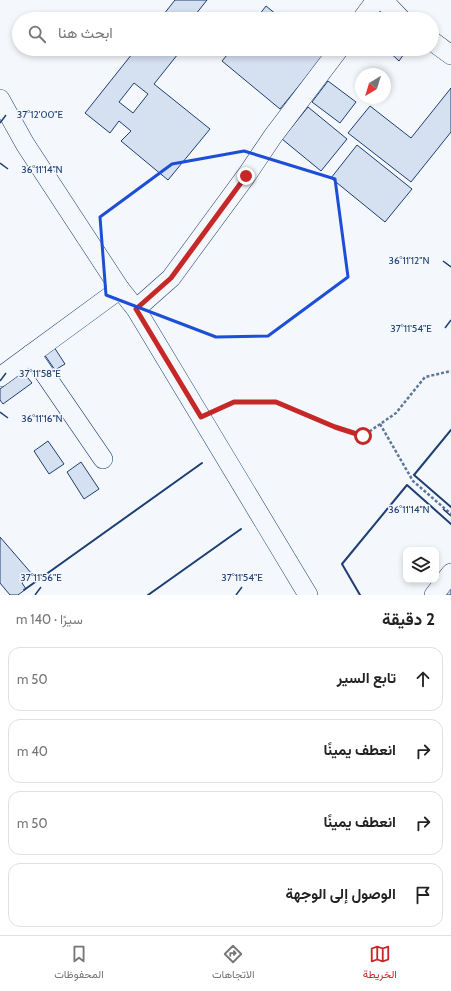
<!DOCTYPE html>
<html lang="ar">
<head>
<meta charset="utf-8">
<style>
  body { margin:0; font-family:Cabin,Vazirmatn,sans-serif; background:#f2f2f2; color:#222; direction:rtl }
  .controls { position:absolute; right:12px; bottom:12px; display:grid; overflow:hidden; border-radius:8px; box-shadow:0 2px 6px #0003 }
  .controls button { width:36px; height:36px; display:grid; place-items:center; padding:0; border:0; border-bottom:1px solid #e0e0e0; background:#fff; color:#222; font:20px sans-serif }
  .compass { position:absolute; left:355px; top:68px; width:36px; height:36px; border-radius:50%; background:#fff; box-shadow:0 2px 6px #0003; rotate:218deg }
  .stop { position:absolute; width:12px; height:12px; margin:-9px; border:3px solid #c62828; border-radius:50%; background:#fff }
  .stop.end { background:#c62828; border-color:#fff; box-shadow:0 1px 4px #0008 }
  .list { margin:0; padding:0; list-style:none }
  h2 { display:flex; justify-content:space-between; align-items:center; height:52px; margin:0; padding:0 16px; font-size:17px }
  h2 small { font-size:13px; font-weight:400; color:#767676 }
  .list li { display:grid; grid-template-columns:26px 1fr auto; gap:12px; align-items:center; box-sizing:border-box; height:64px; margin:0 8px 8px; padding:0 8px; border:1px solid #e0e0e0; border-radius:12px }
  .list b { display:block; font-size:15px; white-space:nowrap }
  .list em { font-size:13px; font-style:normal; color:#767676 }
  .icon { flex:none; width:22px; height:22px; fill:none; stroke:currentColor; stroke-width:2; stroke-linecap:round; stroke-linejoin:round }
  .map { position:relative; flex:none; width:451px; height:595px; overflow:hidden; direction:ltr }
  .search { position:absolute; background:#fff; box-shadow:0 2px 6px #0003; left:12px; right:12px; top:12px; height:44px; display:flex; align-items:center; gap:10px; box-sizing:border-box; padding:0 14px; border-radius:22px; color:#767676; font-size:15px }
  .sheet { height:340px; background:#fff }
  nav { display:flex; justify-content:space-around; align-items:center; box-sizing:border-box; height:56px; border-top:1px solid #e0e0e0; background:#fff; font-size:11px; color:#767676 }
  nav a { display:grid; justify-items:center; gap:2px }
  nav .on { color:#c62828 }
  .map>svg:first-child { display:block }
  .building { fill:#d5e0f0; stroke:#1d3f73; fill-rule:evenodd }
  .lines { fill:none; stroke-linecap:round; stroke-linejoin:round }
  .minor-casing { stroke:#1d3f73; stroke-width:20 }
  .path { stroke:#5e769c; stroke-width:2.5; stroke-dasharray:3 2; stroke-linecap:butt }
  .minor { stroke:#f4f7fb; stroke-width:19 }
  .wall { stroke:#1d3f73; stroke-width:2 }
  .route { stroke:#c62828; stroke-width:5 }
  .marked { fill:none; stroke:#1d4ed8; stroke-width:3; stroke-linejoin:round }
  .ticks { fill:none; stroke:#1d3f73; stroke-width:1.5 }
  .ticks-label { font-size:10px; text-anchor:middle; fill:#1d3f73; stroke:#f4f7fb; stroke-width:3; stroke-linejoin:round; paint-order:stroke }
</style>
</head>
<body>
<div class="map">
<svg width="451" height="595" viewBox="0 0 451 595">
  <rect width="100%" height="100%" fill="#f4f7fb"/>
  <g class="building">
    <path d="M 175,0 L 207,0 L 192,19 L 160,19 Z"/>
    <path d="M 266,6 L 282,19 L 256,19 Z"/>
    <path d="M 136,49 L 182,49 L 154,84 L 210,129 L 168,180 L 121,141 L 131,131 L 119,121 L 110,133 L 85,113 ZM 134,83 L 148,94 L 133,113 L 119,102 Z"/>
    <path d="M 232,49 L 319,49 L 325,54 L 280,109 L 222,61 Z"/>
    <path d="M 386,49 L 404,49 L 406,51 L 399,61 Z"/>
    <path d="M 328,81 L 356,102 L 340,123 L 312,102 Z"/>
    <path d="M 451,88 L 451,132 L 411,182 L 348,133 L 370,106 L 411,138 Z"/>
    <path d="M 308,107 L 347,139 L 321,171 L 282,139 Z"/>
    <path d="M 357,145 L 412,189 L 385,222 L 331,178 Z"/>
    <path d="M 54,347 L 65,364 L 55,370 L 44,354 Z"/>
    <path d="M 23,372 L 32,383 L 3,404 L 0,400 L 0,389 Z"/>
    <path d="M 48,441 L 64,464 L 49,474 L 34,451 Z"/>
    <path d="M 81,462 L 99,489 L 84,499 L 67,472 Z"/>
    <path d="M 0,537 L 32,574 L 22,583 L 26,589 L 18,595 L 10,595 L 0,583 Z"/>
    <path d="M 451,582 L 451,595 L 446,595 L 443,592 Z"/>
  </g>
  <g class="lines">
    <defs>
      <g id="minor">
        <path d="M 383,0 L 401,19"/>
        <path d="M 362,19 L 376,0"/>
        <path d="M 432,41 L 451,55"/>
        <path d="M 0,99 L 25,144 L 120,289 L 136,309 L 308,595"/>
        <path d="M 136,309 L 171,278 L 246,176 L 273,136 L 339,49"/>
        <path d="M 31,354 L 103,459"/>
        <path d="M 0,377 L 120,289"/>
        <path d="M 434,595 L 451,573"/>
      </g>
    </defs>
    <use href="#minor" class="minor-casing"/>
    <g class="path">
      <path d="M 219,409 L 234,402 L 276,402 L 335,427 L 363,436 L 396,413 L 425,377 L 451,371"/>
      <path d="M 380,424 L 413,481 L 451,514"/>
    </g>
    <use href="#minor" class="minor"/>
    <g class="wall">
      <path d="M 451,430 L 414,475 L 451,507"/>
      <path d="M 24,590 L 202,463"/>
      <path d="M 148,595 L 241,529"/>
      <path d="M 360,595 L 342,564 L 407,485 L 451,524"/>
    </g>
  </g>
  <g class="lines">
    <path class="route" d="M 246,176 L 171,278 L 136,309 L 201,417 L 234,402 L 276,402 L 335,427 L 363,436"/>
  </g>
  <path class="marked" d="M 244,151 L 335,179 L 348,277 L 268,336 L 216,337 L 106,295 L 100,217 L 172,164 Z"/>
  <path class="ticks" d="M 0,123 L 6,115M 0,163 L 8,169M 443,261 L 451,267M 445,328 L 451,320M 0,381 L 6,373M 0,412 L 8,418M 443,509 L 451,516M 35,595 L 41,587M 236,595 L 242,587"/>
  <g class="ticks-label">
    <text x="40" y="118">37°12'00"E</text>
    <text x="42" y="173">36°11'14"N</text>
    <text x="409" y="264">36°11'12"N</text>
    <text x="411" y="332">37°11'54"E</text>
    <text x="40" y="377">37°11'58"E</text>
    <text x="42" y="422">36°11'16"N</text>
    <text x="409" y="513">36°11'14"N</text>
    <text x="41" y="581">37°11'56"E</text>
    <text x="242" y="581">37°11'54"E</text>
  </g>
</svg>
<div class="controls">
<button><svg class="icon" aria-label="layers" viewBox="0 0 24 24"><path d="M12 4l9 5-9 5-9-5zM3 14l9 5 9-5"/></svg></button>
</div>
<svg class="compass" viewBox="-18 -18 36 36"><path d="M0-13l5 13h-10z" fill="#e53935"/><path d="M0 13l5-13h-10z" fill="#767676"/></svg>
<div class="stop" style="left:363px;top:436px"></div>
<div class="stop end" style="left:246px;top:176px"></div>
<div class="search"><svg class="icon" aria-label="search" viewBox="0 0 24 24"><circle cx="10" cy="10" r="6"/><path d="M15 15l6 6"/></svg>ابحث هنا</div>
</div>
<section class="sheet">
<h2>2 دقيقة<small>سيرًا · 140 m</small></h2>
<ul class="list">
<li><svg class="icon" aria-label="ahead" viewBox="0 0 24 24"><path d="M12 20V5M6 11l6-6 6 6"/></svg><div><b>تابع السير</b></div><em>50 m</em></li>
<li><svg class="icon" aria-label="right" viewBox="0 0 24 24"><path d="M7 20v-9h11M14 6l5 5-5 5"/></svg><div><b>انعطف يمينًا</b></div><em>40 m</em></li>
<li><svg class="icon" aria-label="right" viewBox="0 0 24 24"><path d="M7 20v-9h11M14 6l5 5-5 5"/></svg><div><b>انعطف يمينًا</b></div><em>50 m</em></li>
<li><svg class="icon" aria-label="arrive" viewBox="0 0 24 24"><path d="M6 21V4h12l-3 4 3 4H6"/></svg><div><b>الوصول إلى الوجهة</b></div></li>
</ul>
</section>
<nav>
<a class="on"><svg class="icon" aria-label="map" viewBox="0 0 24 24"><path d="M3 6l6-2 6 2 6-2v14l-6 2-6-2-6 2zM9 4v14M15 6v14"/></svg>الخريطة</a>
<a><svg class="icon" aria-label="directions" viewBox="0 0 24 24"><path d="M12 3l9 9-9 9-9-9zM9 14v-3h6M13 9l2 2-2 2"/></svg>الاتجاهات</a>
<a><svg class="icon" aria-label="saved" viewBox="0 0 24 24"><path d="M7 4h10v16l-5-4-5 4z"/></svg>المحفوظات</a>
</nav>
</body>
</html>
